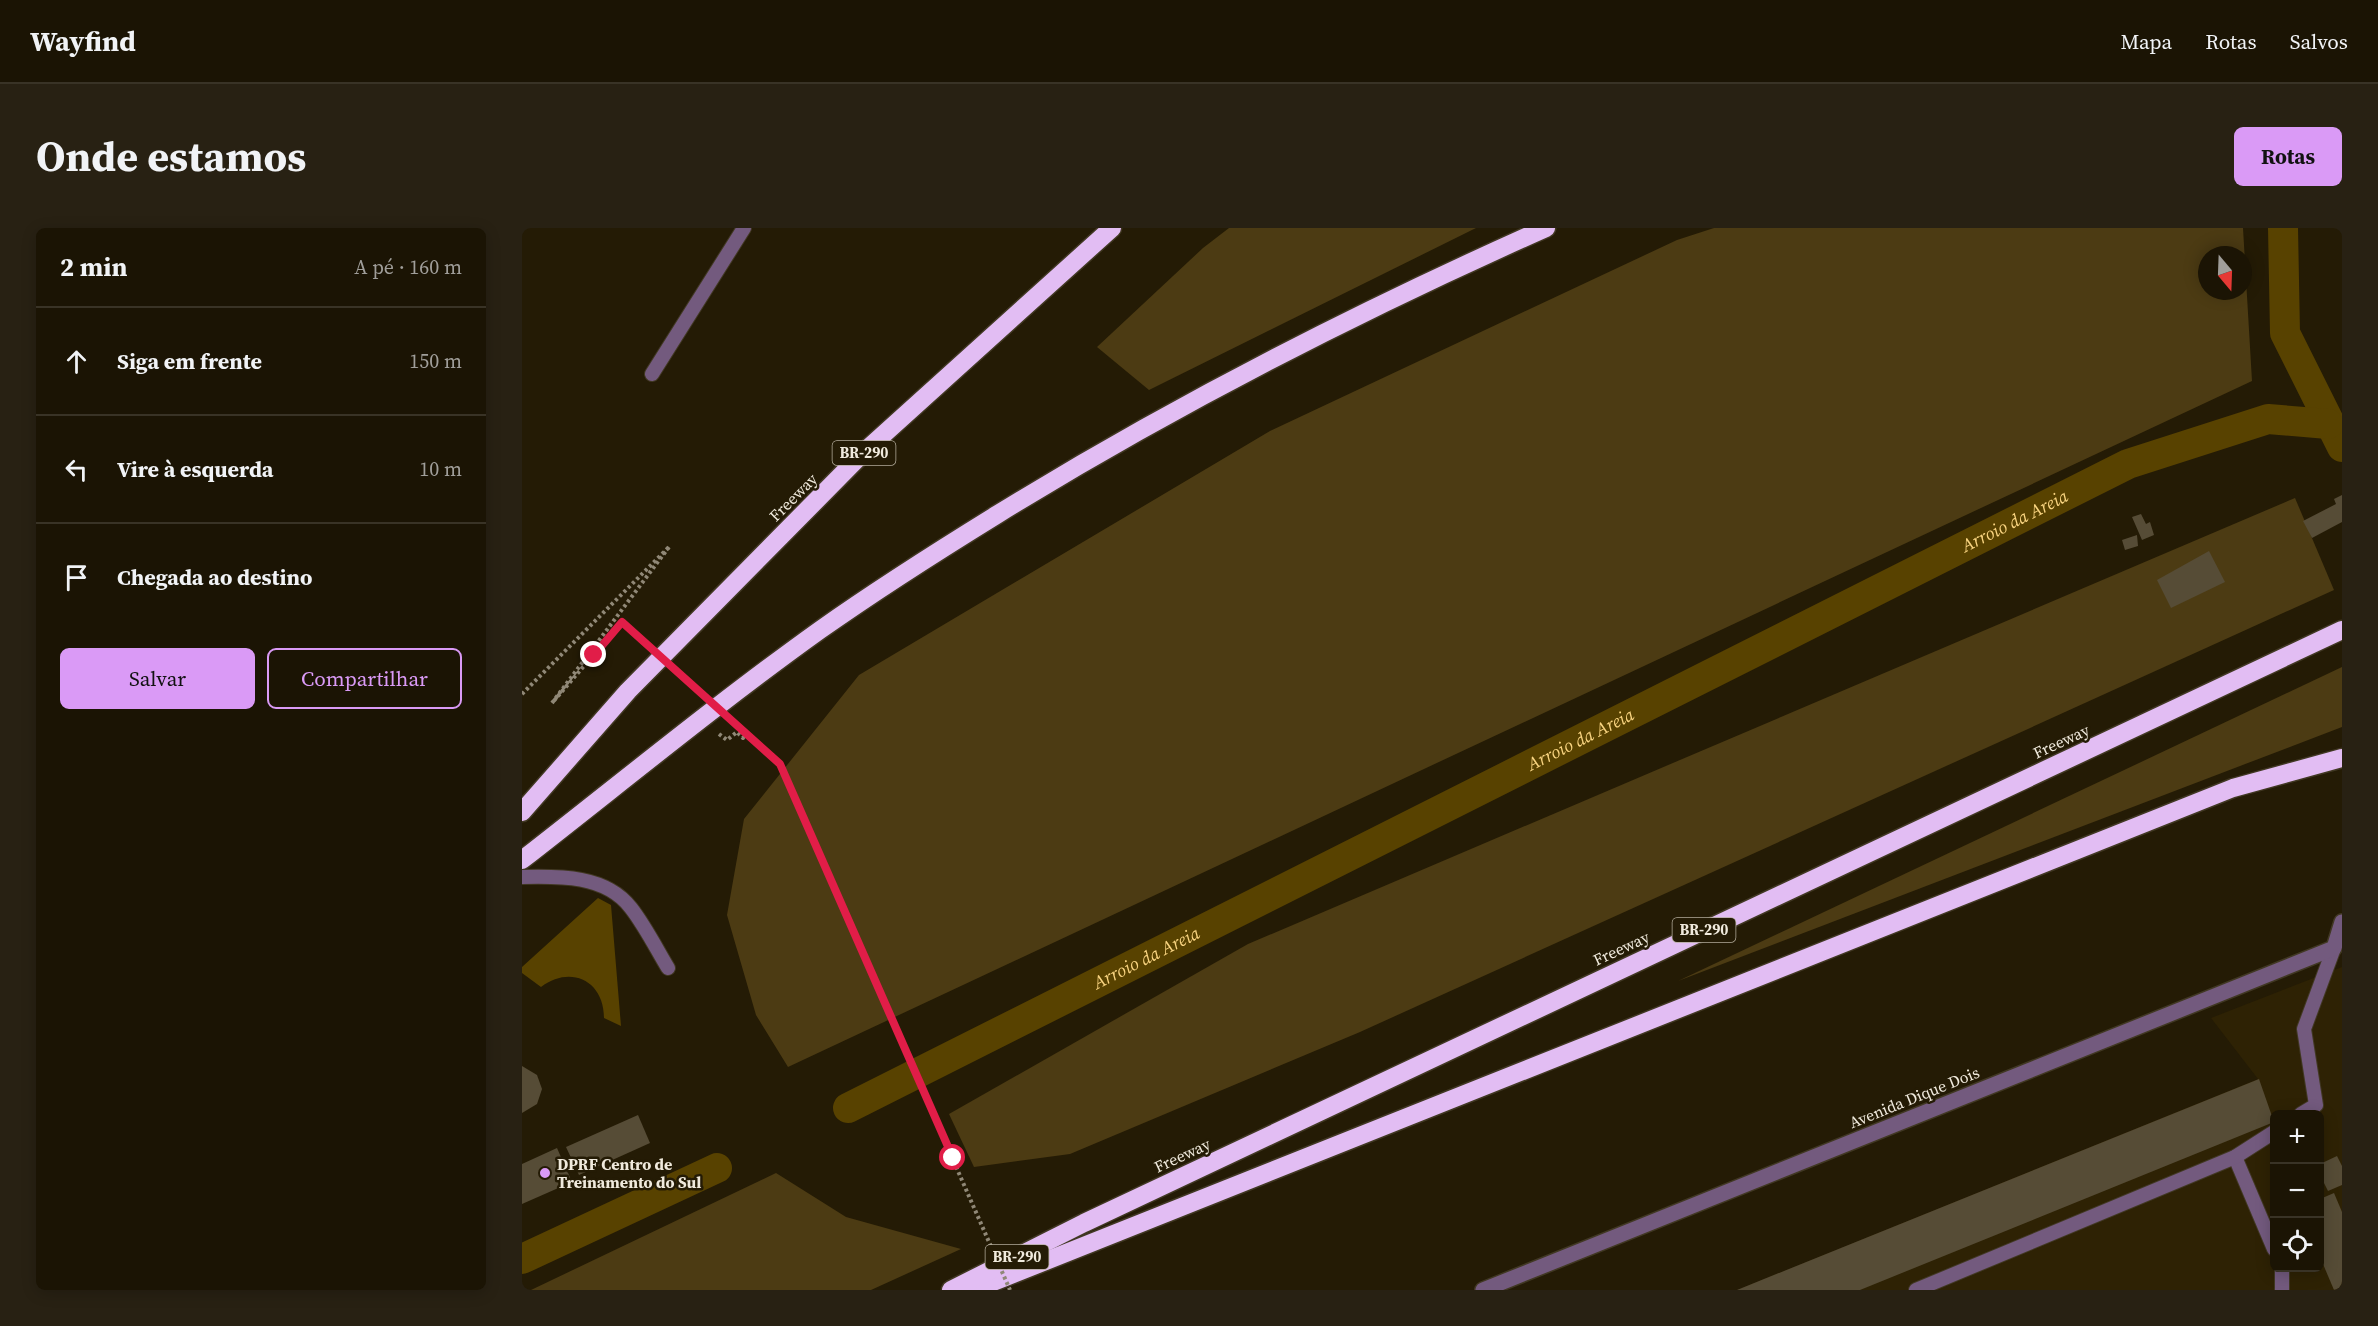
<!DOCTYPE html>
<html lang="pt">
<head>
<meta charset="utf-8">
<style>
  body { margin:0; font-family:"Source Serif 4",serif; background:#282113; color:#f1f3f6 }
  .controls { position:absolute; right:18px; bottom:18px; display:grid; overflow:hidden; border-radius:9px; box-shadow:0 3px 15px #0003 }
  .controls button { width:54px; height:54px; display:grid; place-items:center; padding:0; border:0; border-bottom:2px solid #393326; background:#1b1404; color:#f1f3f6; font:30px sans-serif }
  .compass { position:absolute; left:1676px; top:18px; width:54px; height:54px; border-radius:50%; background:#1b1404; box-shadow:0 3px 15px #0003; rotate:161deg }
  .stop { position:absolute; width:18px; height:18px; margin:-14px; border:4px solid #e11d48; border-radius:50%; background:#fff }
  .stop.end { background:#e11d48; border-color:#fff; box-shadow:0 2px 6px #0008 }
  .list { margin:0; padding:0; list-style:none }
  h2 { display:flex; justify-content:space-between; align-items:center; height:78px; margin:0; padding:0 24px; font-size:26px }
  h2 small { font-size:20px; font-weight:400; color:#a09e9a }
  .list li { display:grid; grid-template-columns:39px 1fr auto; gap:18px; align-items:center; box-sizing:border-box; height:108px; padding:0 24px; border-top:2px solid #393326 }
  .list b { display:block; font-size:22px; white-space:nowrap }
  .list em { font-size:20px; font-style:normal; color:#a09e9a }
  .actions { display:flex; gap:12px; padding:18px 24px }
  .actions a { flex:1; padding:14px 0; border:2px solid #da9af6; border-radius:9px; text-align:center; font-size:21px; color:#da9af6 }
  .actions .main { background:#da9af6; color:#111 }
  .icon { flex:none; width:33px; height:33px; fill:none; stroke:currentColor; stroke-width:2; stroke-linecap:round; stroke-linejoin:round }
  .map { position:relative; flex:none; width:1820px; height:1062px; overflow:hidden; border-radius:9px }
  header { display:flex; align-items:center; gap:36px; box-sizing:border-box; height:84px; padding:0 30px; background:#1b1404; border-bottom:2px solid #393326 }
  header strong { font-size:28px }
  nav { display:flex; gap:33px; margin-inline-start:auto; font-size:21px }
  .intro { display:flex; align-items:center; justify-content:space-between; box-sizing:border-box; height:144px; padding:0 36px }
  h1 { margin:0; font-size:42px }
  .button { padding:15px 27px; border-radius:9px; background:#da9af6; color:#111; font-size:21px; font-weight:700 }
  main { display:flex; gap:36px; padding:0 36px }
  aside { flex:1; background:#1b1404; border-radius:9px; box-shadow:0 3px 15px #0003 }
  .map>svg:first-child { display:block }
  .built { fill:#2e2204; fill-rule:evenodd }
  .green { fill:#4c3b13; fill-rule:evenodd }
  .water { fill:#584200 }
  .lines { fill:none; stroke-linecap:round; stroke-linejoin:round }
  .canal { stroke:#584200; stroke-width:30 }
  .building { fill:#564c36 }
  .lane-casing { stroke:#413823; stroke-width:16 }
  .street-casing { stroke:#413823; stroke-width:18 }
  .highway-casing { stroke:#413823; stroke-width:21 }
  .path { stroke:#908877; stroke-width:4; stroke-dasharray:3 3; stroke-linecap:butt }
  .lane { stroke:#735a7e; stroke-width:14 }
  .street { stroke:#735a7e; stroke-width:15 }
  .highway { stroke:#e2bdf3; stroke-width:18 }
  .path-bridge { stroke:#908877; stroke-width:4; stroke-dasharray:3 3; stroke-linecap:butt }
  .route { stroke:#e11d48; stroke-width:8 }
  .poi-dot { fill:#da9af6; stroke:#241b05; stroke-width:2 }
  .labels { text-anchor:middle; stroke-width:5; stroke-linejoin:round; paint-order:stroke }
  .shield { fill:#241b05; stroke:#b3ac9c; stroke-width:1.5 }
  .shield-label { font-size:15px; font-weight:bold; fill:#f0eadd }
  .street-label { font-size:16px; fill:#f0eadd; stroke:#241b05 }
  .poi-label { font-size:16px; font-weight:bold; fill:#f0eadd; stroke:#241b05; text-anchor:start }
  .water-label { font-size:18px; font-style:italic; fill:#f9d480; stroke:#241b05 }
</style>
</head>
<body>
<header>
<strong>Wayfind</strong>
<nav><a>Mapa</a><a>Rotas</a><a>Salvos</a></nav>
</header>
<div class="intro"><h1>Onde estamos</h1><a class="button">Rotas</a></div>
<main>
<aside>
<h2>2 min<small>A pé · 160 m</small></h2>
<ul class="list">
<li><svg class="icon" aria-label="ahead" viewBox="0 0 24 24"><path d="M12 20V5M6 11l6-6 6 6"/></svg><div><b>Siga em frente</b></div><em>150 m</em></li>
<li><svg class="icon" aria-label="left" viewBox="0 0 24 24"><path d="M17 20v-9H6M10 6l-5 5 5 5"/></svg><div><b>Vire à esquerda</b></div><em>10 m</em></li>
<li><svg class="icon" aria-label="arrive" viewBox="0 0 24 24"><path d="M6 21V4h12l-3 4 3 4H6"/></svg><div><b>Chegada ao destino</b></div></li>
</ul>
<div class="actions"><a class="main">Salvar</a><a>Compartilhar</a></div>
</aside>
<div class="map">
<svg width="1820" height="1062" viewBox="0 0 1820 1062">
  <rect width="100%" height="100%" fill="#241b05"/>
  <path class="built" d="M 1820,739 L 1820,1062 L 1215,1062 L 1736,851 L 1689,790 ZM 1752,886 L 1798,886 L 1798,1040 L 1752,1040 Z"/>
  <g class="green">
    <path d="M 707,0 L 954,0 L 627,162 L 575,119 L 681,20 Z"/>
    <path d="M 1192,0 L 1721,0 L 1730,153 L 266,839 L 234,787 L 205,687 L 222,591 L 337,447 L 748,203 L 1155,12 ZM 1685,27 L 1721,27 L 1721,63 L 1685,63 Z"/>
    <path d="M 1773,270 L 1812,362 L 838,804 L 548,926 L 452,939 L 427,886 L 726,716 Z"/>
    <path d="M 1820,439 L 1820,499 L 1156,753 Z"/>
    <path d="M 254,945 L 324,989 L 439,1021 L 349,1062 L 9,1062 Z"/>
  </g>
  <path class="water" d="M 76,670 L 89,677 L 99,798 L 82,790 C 82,752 48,737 19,759 L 0,745 L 0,739 Z"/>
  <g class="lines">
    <g class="canal">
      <path d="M 1761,0 L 1763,105 L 1820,219"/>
      <path id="s1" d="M 326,880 L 1606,236 L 1746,191 L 1806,196"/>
      <path d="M 0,1031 L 195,940"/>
    </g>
  </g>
  <g class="building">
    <path d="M 1820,267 L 1820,294 L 1790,310 L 1781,293 L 1814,276 L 1812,271 Z"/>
    <path d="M 1619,286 L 1624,296 L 1628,294 L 1632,307 L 1620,312 L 1610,289 Z"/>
    <path d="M 1615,307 L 1616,318 L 1603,322 L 1600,312 Z"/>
    <path d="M 1687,323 L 1703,354 L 1649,380 L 1635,352 Z"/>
    <path d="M 0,838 L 15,847 L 20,861 L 15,876 L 0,885 Z"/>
    <path d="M 1737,851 L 1752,894 L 1338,1062 L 1215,1062 Z"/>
    <path d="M 116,887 L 128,915 L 57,947 L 44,919 Z"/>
    <path d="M 35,920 L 50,954 L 0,976 L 0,936 Z"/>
    <path d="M 1815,928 L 1820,938 L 1820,957 L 1806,963 L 1798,947 L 1798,936 Z"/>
    <path d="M 1812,965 L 1820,984 L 1820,1062 L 1812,1062 L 1798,1029 L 1798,971 Z"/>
  </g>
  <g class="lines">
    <defs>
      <g id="lane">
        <path d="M 130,146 L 222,0"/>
        <path d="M 0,649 C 37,648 84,647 109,680 C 123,698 134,720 146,740"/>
        <path d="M 1779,886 L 1794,877 L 1782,801 L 1812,720"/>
        <path d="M 1713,929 L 1752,1021"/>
        <path d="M 1394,1062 L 1713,929 L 1752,904"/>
        <path d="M 1760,1062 L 1760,1040"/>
      </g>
      <path id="street" d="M 961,1062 L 1812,720 L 1820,694"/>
      <g id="highway">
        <path d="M 0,584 L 106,463 L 342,224 L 590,0"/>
        <path d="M 0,632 C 99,555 196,475 298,402 C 356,361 416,323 476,286 C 653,177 835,84 1024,0"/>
        <path d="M 456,1060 L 1711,560 L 1820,530"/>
        <path d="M 429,1062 L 562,995 L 1820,402"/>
      </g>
    </defs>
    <use href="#lane" class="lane-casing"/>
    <use href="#street" class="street-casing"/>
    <use href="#highway" class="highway-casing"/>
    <g class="path">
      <path d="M 0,466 L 147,319"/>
      <path d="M 197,506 L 205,512 L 215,504 L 221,510 L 224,505"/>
    </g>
    <use href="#lane" class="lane"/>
    <use href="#street" class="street"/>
    <use href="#highway" class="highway"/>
    <path class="path-bridge" d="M 147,319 L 30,475 L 100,394 L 258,536 L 488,1062"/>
  </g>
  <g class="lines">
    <path class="route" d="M 72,427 L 100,394 L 258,536 L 431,930"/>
  </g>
  <circle class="poi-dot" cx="23" cy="945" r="6"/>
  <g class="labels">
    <g class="shield">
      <rect x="310.5" y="213" width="63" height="24" rx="4.5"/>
      <rect x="1150.5" y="690" width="63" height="24" rx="4.5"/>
      <rect x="463.5" y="1017" width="63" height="24" rx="4.5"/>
    </g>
    <g class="shield-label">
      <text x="342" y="230">BR-290</text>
      <text x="1182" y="707">BR-290</text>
      <text x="495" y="1034">BR-290</text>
    </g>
    <g class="street-label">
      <text transform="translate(271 269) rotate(-45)" y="6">Freeway</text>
      <text transform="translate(1539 513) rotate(-25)" y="6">Freeway</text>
      <text transform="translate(1099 720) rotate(-25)" y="6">Freeway</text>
      <text transform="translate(1392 869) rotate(-22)" y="6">Avenida Dique Dois</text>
      <text transform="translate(660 927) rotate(-25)" y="6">Freeway</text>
    </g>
    <g class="poi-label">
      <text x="35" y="942">DPRF Centro de<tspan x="35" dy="18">Treinamento do Sul</tspan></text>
    </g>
    <g class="water-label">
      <text dy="6" stroke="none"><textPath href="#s1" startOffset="1306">Arroio da Areia</textPath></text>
      <text dy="6" stroke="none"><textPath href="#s1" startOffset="820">Arroio da Areia</textPath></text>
      <text dy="6" stroke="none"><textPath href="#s1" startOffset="334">Arroio da Areia</textPath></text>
    </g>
  </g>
</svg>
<div class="controls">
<button>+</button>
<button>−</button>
<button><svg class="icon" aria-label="locate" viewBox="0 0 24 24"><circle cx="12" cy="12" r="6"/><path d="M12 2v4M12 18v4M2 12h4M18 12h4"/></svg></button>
</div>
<svg class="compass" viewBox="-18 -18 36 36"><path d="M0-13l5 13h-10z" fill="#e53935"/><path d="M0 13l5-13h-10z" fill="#a09e9a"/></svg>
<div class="stop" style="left:431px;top:930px"></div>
<div class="stop end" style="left:72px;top:427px"></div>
</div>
</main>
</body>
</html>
